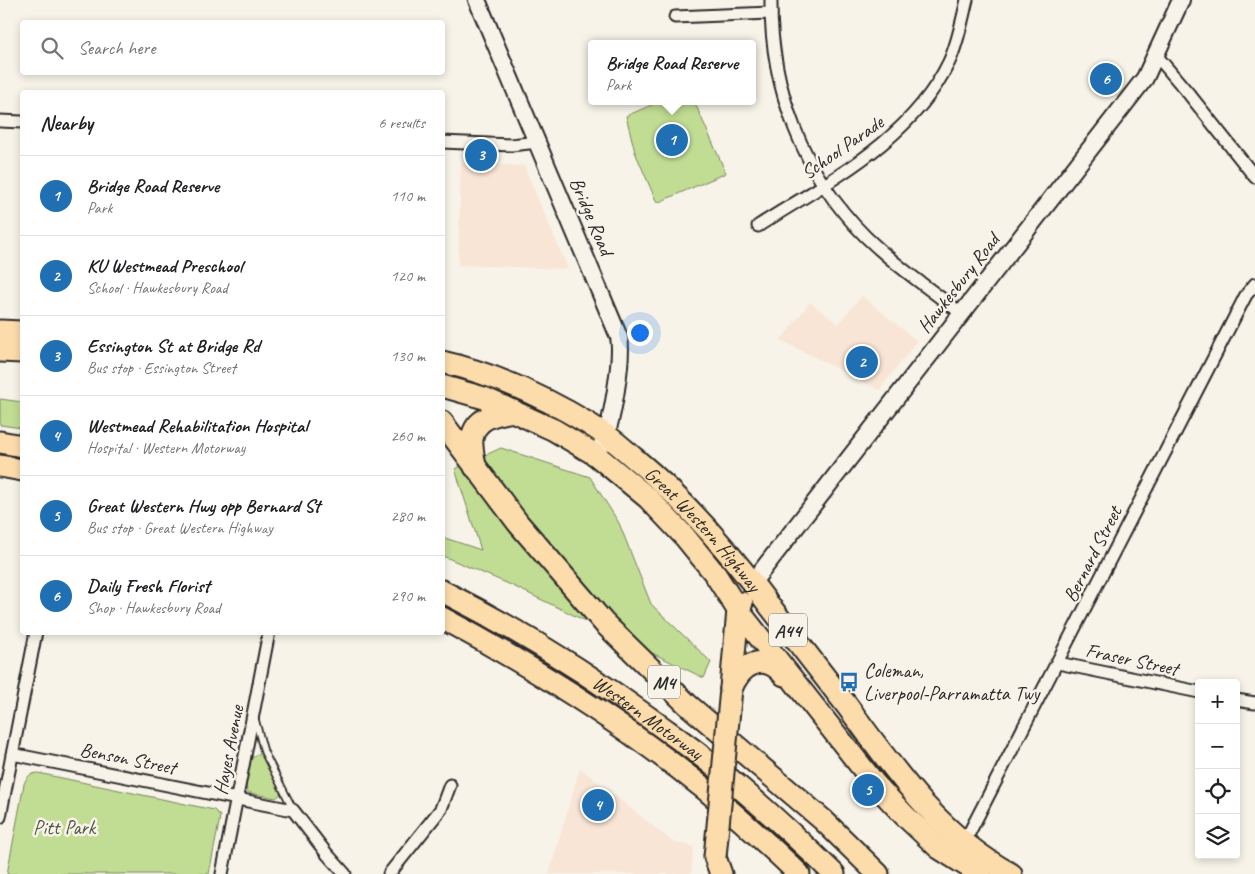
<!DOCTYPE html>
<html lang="en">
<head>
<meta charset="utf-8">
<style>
  body { margin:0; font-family:Caveat,sans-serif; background:#f2f2f2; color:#202124 }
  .controls { position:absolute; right:15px; bottom:15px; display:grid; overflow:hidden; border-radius:5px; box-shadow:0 2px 8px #0003 }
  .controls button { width:45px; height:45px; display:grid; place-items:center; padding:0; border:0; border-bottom:1px solid #e0e0e0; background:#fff; color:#202124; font:25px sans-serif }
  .you { position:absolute; left:639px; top:332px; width:18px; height:18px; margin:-12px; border:4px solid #fff; border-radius:50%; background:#1a73e8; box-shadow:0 0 0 8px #1a73e833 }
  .badge { display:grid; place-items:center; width:32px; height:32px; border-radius:50%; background:#1f6fb2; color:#fff; font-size:16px; font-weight:700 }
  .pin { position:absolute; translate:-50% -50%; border:2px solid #fff; box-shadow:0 1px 5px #0006 }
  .popup { position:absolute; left:588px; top:40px; width:168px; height:65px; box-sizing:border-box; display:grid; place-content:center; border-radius:5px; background:#fff; filter:drop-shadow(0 1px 4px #0005); font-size:16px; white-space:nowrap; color:#757577 }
  .popup b { font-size:19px; color:#202124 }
  .popup::after { content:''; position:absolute; left:50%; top:100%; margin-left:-10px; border:10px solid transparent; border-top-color:#fff }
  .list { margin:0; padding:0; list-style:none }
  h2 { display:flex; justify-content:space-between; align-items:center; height:65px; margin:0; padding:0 20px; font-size:21px }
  h2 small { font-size:16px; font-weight:400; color:#757577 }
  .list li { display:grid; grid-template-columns:32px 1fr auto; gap:15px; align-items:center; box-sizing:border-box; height:80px; padding:0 20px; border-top:1px solid #e0e0e0 }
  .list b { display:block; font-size:19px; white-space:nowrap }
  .list p { margin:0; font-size:16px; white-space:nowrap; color:#757577 }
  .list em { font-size:16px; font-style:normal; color:#757577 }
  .icon { flex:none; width:28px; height:28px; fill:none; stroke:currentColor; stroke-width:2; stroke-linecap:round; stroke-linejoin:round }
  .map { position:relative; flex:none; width:1255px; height:874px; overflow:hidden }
  .search { position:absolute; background:#fff; box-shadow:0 2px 8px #0003; left:20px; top:20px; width:425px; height:55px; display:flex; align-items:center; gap:12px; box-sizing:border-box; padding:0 18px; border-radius:5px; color:#757577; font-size:19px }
  .panel { position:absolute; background:#fff; box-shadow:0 2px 8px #0003; left:20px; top:90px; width:425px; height:545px; border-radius:5px }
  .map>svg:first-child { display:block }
  .built { fill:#f8e5d6 }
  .green { fill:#c1dc93; stroke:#76845f }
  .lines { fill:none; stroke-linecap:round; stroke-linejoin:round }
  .lane-casing { stroke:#2b2b2b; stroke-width:9 }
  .street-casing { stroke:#2b2b2b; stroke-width:15 }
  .secondary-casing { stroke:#2b2b2b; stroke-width:20 }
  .highway-casing { stroke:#2b2b2b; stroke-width:25 }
  .lane { stroke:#f7f3e8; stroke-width:5.5 }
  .street { stroke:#f7f3e8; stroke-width:11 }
  .secondary { stroke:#f7f3e8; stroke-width:16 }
  .highway { stroke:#fddcac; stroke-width:21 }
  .highway-bridge-casing { stroke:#2b2b2b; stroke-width:25; stroke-linecap:butt }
  .highway-bridge { stroke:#fddcac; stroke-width:21 }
  .labels { text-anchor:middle; stroke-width:5; stroke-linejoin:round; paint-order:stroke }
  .shield { fill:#f7f3e8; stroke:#686764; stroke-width:1 }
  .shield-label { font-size:19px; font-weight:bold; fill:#2b2b2b }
  .street-label { font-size:20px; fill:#2b2b2b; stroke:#f7f3e8 }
  .poi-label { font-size:20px; fill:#2b2b2b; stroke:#f7f3e8; text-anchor:start }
  .park-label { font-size:20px; fill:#505745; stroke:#f7f3e8 }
</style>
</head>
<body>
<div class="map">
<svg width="1255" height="874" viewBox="0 0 1255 874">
  <rect width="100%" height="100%" fill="#f7f3e8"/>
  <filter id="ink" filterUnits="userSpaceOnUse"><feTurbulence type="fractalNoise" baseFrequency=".02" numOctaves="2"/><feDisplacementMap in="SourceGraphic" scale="10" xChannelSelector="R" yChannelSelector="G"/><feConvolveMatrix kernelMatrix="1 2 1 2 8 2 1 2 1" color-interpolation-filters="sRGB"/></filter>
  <g filter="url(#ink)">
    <g class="built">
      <path d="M 461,163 L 524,166 L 568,269 L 458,265 Z"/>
      <path d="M 862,296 L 917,341 L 879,390 L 781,340 L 810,302 L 838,324 Z"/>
      <path d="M 580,768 L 673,842 L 694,847 L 691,874 L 549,874 Z"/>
    </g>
    <g class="green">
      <path d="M 661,101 L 694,101 L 726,173 L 657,203 L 635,152 L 626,116 Z"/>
      <path d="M 0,399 L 22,402 L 22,428 L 0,425 Z"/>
      <path d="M 501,448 L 590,477 L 619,523 L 651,604 L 711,662 L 704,678 L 511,585 L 443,556 L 442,537 L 481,550 L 455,469 Z"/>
      <path d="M 257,754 L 261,754 L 264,757 L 280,790 L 281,794 L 276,798 L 250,793 L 247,791 L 246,786 L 251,759 Z"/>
      <path d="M 38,773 L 214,810 L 220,816 L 219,823 L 209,874 L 7,874 L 24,784 C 27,776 30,774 38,773 Z"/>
    </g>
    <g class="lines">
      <defs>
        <path id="lane" d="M 255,719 L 264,752 L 293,809"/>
        <g id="street">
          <path d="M 771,0 C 770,87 803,175 866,237 C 895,265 929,289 961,313"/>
          <path d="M 675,17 L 771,13"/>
          <path d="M 1156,55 L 1189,94 L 1255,177"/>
          <path d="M 0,121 L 22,122"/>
          <path d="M 442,142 L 511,145 L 538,142"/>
          <path d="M 758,226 C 828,181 911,141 949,62 C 958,43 962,20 967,0"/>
          <path d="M 1058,663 L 1199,692"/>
          <path d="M 1236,700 L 1255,703"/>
          <path d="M 12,754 L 293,810 L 327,854 L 345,874"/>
          <path d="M 0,817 L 36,632"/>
          <path d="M 964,843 L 1246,295 L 1255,284"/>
          <path d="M 222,874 L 269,632"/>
          <path d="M 389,874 L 441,809 L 450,785"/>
        </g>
        <g id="secondary">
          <path d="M 477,0 L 619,337 C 623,357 612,426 602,444"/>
          <path d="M 753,582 L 1145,78 L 1181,0"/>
        </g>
        <g id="highway">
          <path d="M 0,331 L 22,332"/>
          <path d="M 0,351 L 22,352"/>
          <path id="s1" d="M 442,362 C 497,374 560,404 606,435 C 616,442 625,450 634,458 C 685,500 729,551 769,605 C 795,639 822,673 848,707 C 895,771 940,836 1011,874"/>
          <path d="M 442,386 L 484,398 L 554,430 L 596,455 L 648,498 L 685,537 L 715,574 L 738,610 L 875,784 L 905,816 L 939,848 L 980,874"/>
          <path d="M 442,422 L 518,523 L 604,623 L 688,705 L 823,820 L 878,874"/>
          <path d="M 0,442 L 22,446"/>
          <path d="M 0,466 L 22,470"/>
          <path d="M 475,467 C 474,458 471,448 472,439 C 475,417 496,414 514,411"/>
          <path id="s2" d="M 442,591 C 517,629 588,673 655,722 C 677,738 699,753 719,770 C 759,803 797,838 834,874"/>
          <path d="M 442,618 C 535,668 624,724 706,790 C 738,817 769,845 799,874"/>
          <path d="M 731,688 L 738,610 L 742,603"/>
          <path d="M 731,689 C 741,664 764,651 784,675"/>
          <path d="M 715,857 L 721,874"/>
        </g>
      </defs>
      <use href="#lane" class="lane-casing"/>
      <use href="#street" class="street-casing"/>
      <use href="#secondary" class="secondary-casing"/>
      <use href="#highway" class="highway-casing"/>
      <use href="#lane" class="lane"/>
      <use href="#street" class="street"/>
      <use href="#secondary" class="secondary"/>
      <use href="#highway" class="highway"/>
      <defs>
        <path id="highway-bridge" d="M 715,857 L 731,689"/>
      </defs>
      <use href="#highway-bridge" class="highway-bridge-casing"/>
      <use href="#highway-bridge" class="highway-bridge"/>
    </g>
  </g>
  <defs>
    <symbol id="bus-bare" viewBox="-9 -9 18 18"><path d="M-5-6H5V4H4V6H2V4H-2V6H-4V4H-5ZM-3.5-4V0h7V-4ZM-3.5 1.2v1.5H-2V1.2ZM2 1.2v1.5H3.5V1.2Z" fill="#1f6fb2" stroke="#f7f3e8" stroke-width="2.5" paint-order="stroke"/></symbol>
  </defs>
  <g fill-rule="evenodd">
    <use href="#bus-bare" x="835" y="668" width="28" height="28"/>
  </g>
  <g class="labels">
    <g class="shield">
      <rect x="769" y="613.5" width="38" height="33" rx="4"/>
      <rect x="648" y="665.5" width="32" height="33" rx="4"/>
    </g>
    <g class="shield-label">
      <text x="788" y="637">A44</text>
      <text x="664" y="689">M4</text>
    </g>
    <g class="street-label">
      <text transform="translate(842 147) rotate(-35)" y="7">School Parade</text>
      <text transform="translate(592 216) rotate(67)" y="7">Bridge Road</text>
      <text transform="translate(958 283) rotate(-52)" y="7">Hawkesbury Road</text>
      <text dy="7" stroke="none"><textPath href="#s1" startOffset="316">Great Western Highway</textPath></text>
      <text transform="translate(1092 554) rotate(-63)" y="7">Bernard Street</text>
      <text transform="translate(1132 659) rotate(12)" y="7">Fraser Street</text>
      <text dy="7" stroke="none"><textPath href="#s2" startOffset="242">Western Motorway</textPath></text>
      <text transform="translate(228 750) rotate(-79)" y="7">Hayes Avenue</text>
      <text transform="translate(128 758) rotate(11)" y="7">Benson Street</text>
    </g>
    <g class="poi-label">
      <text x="864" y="677">Coleman,<tspan x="864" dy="23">Liverpool-Parramatta Twy</tspan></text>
    </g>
    <g class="park-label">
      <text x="64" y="834">Pitt Park</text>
    </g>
  </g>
</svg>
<div class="controls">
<button>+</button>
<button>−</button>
<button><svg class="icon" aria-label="locate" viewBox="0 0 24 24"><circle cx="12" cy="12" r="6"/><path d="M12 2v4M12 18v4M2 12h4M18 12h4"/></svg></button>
<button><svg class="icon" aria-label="layers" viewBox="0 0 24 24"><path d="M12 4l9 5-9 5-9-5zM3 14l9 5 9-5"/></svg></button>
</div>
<div class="you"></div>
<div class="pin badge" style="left:672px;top:140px">1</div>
<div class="popup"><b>Bridge Road Reserve</b>Park</div>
<div class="pin badge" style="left:862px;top:362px">2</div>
<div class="pin badge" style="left:481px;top:155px">3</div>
<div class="pin badge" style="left:598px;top:805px">4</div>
<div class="pin badge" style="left:868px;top:790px">5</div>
<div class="pin badge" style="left:1106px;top:79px">6</div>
<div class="search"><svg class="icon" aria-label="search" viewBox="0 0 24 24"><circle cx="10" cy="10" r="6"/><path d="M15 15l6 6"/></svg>Search here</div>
<section class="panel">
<h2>Nearby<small>6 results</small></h2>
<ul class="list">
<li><span class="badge">1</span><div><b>Bridge Road Reserve</b><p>Park</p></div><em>110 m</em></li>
<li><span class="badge">2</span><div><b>KU Westmead Preschool</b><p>School · Hawkesbury Road</p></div><em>120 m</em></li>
<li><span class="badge">3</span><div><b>Essington St at Bridge Rd</b><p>Bus stop · Essington Street</p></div><em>130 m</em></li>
<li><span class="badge">4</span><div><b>Westmead Rehabilitation Hospital</b><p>Hospital · Western Motorway</p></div><em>260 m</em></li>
<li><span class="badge">5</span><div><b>Great Western Hwy opp Bernard St</b><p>Bus stop · Great Western Highway</p></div><em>280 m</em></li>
<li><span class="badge">6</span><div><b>Daily Fresh Florist</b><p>Shop · Hawkesbury Road</p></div><em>290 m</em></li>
</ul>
</section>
</div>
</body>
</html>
